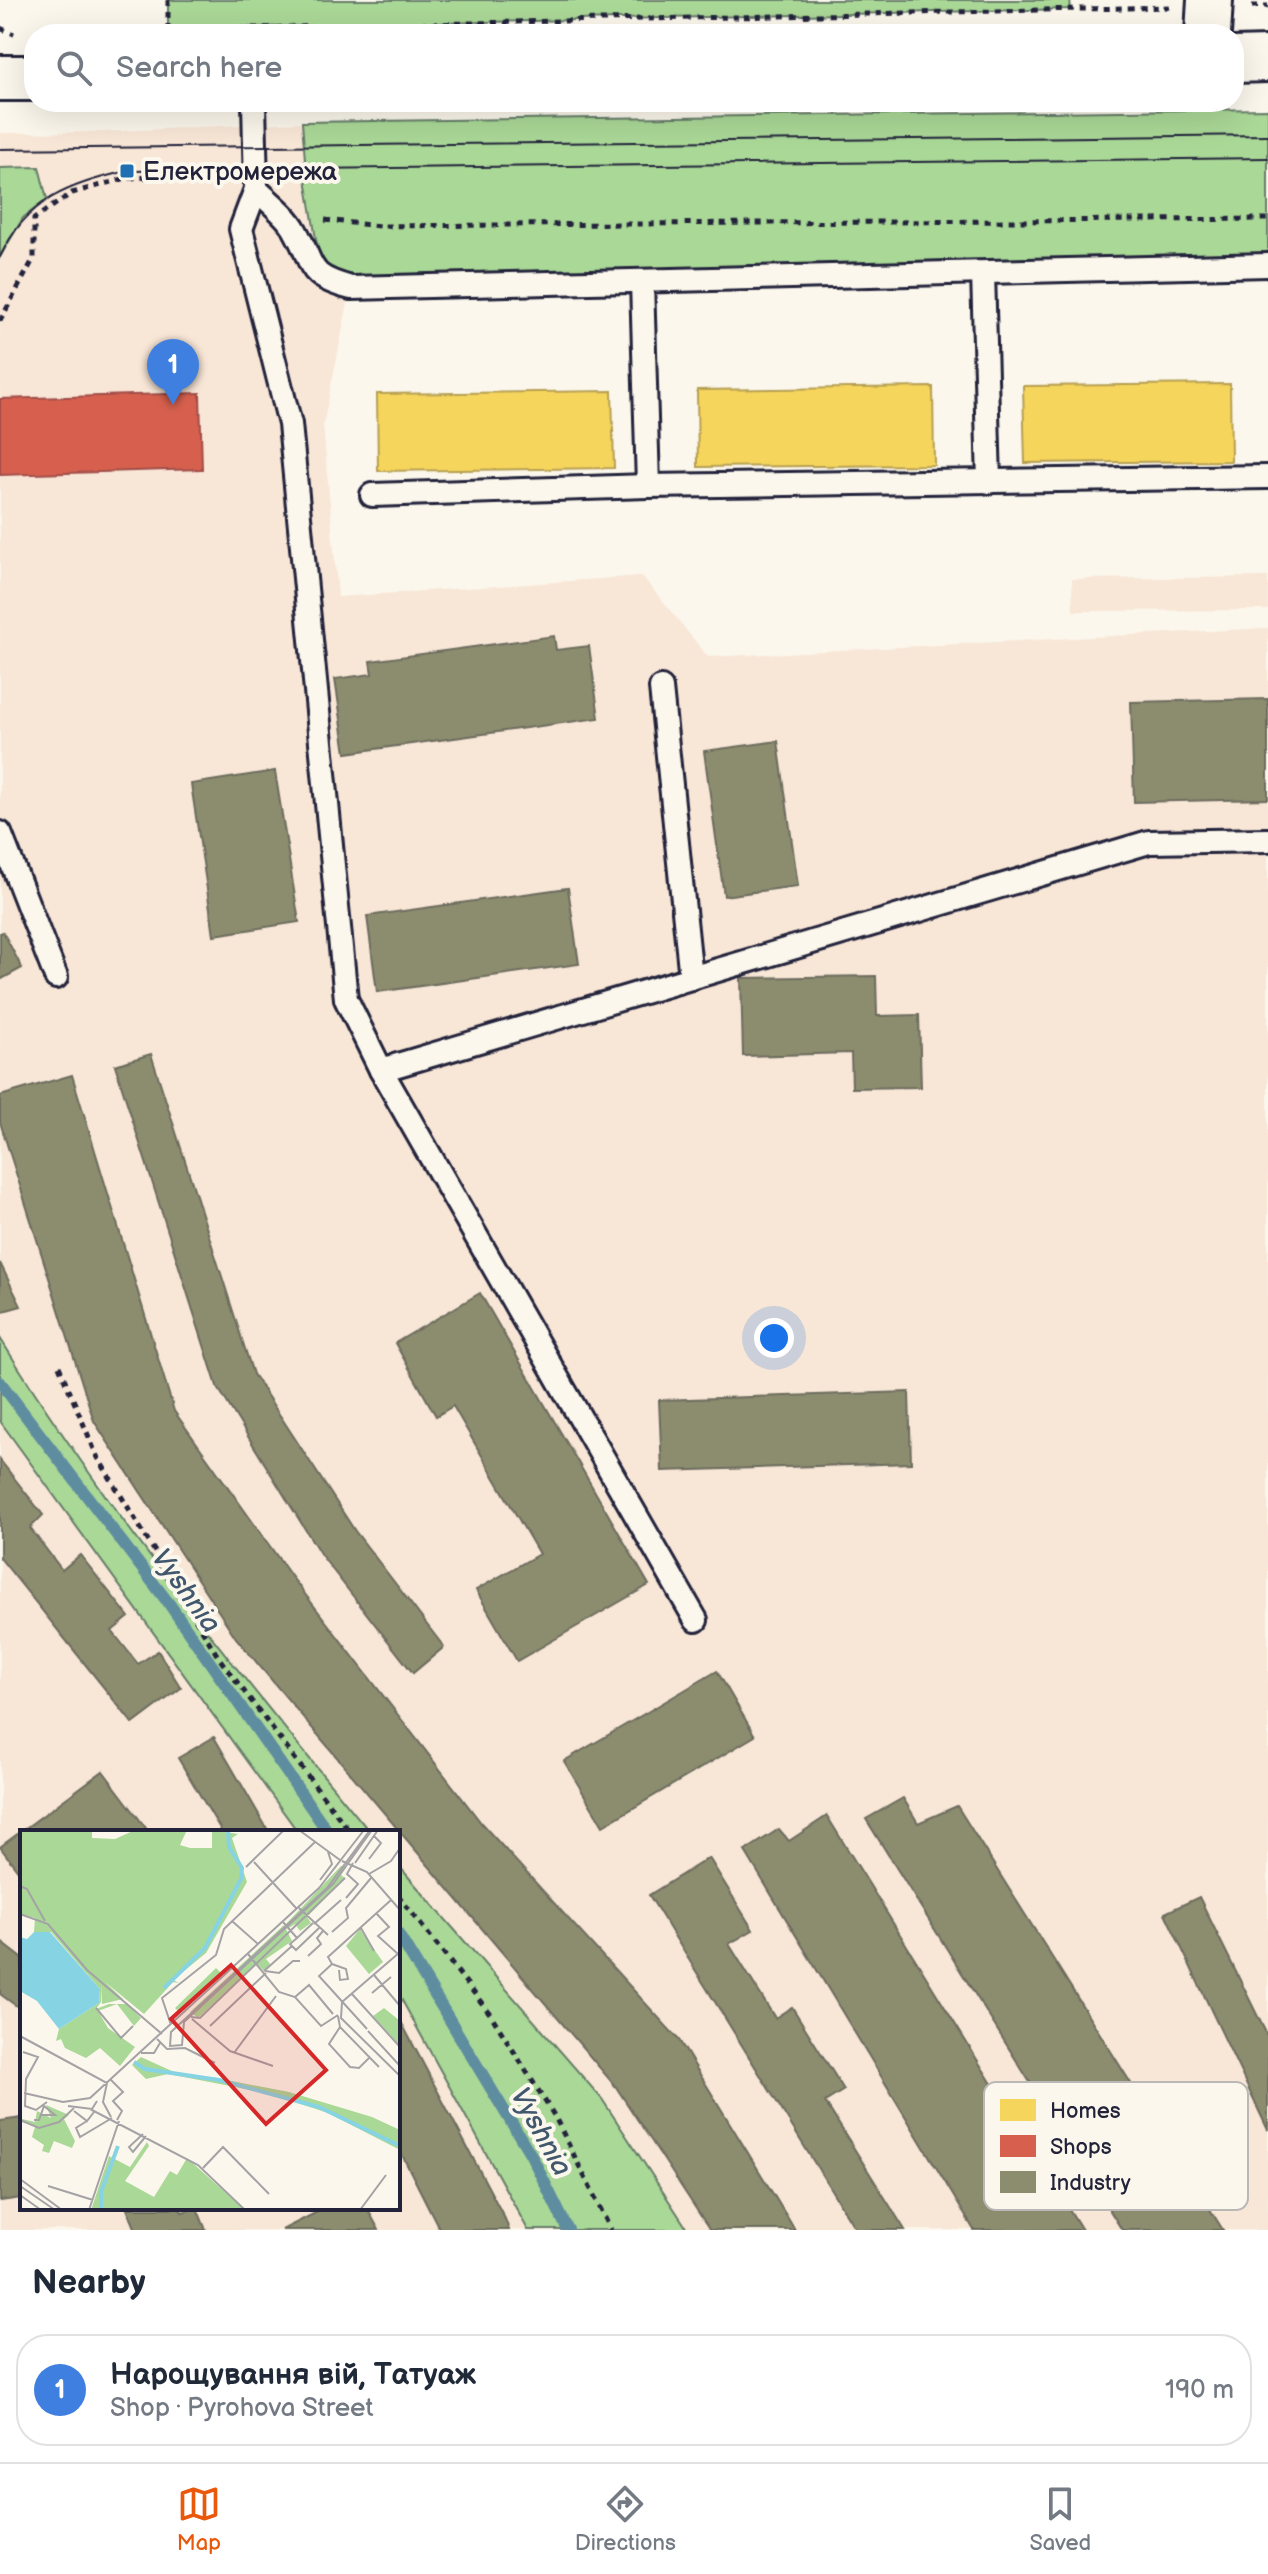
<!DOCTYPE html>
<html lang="en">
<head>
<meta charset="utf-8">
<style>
  body { margin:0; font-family:"Balsamiq Sans",sans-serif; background:#f6f6f7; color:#1f2937 }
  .you { position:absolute; left:774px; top:1338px; width:28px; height:28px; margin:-20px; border:6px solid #fff; border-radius:50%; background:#1a73e8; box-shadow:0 0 0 12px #1a73e833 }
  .badge { display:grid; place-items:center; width:52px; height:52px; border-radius:50%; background:#ea580c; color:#fff; font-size:26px; font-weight:700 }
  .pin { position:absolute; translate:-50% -66px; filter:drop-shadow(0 2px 4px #0008) }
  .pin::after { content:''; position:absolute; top:42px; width:28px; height:24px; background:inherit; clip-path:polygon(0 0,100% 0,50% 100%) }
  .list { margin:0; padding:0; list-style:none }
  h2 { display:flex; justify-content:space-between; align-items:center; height:104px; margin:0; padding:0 32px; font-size:34px }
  h2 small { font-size:26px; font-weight:400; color:#747a83 }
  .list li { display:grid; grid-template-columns:52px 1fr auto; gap:24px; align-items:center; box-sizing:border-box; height:112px; margin:0 16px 16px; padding:0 16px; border:2px solid #e0e1e3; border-radius:32px }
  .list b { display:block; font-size:30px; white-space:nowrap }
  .list p { margin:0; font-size:26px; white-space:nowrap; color:#747a83 }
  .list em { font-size:26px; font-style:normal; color:#747a83 }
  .icon { flex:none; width:44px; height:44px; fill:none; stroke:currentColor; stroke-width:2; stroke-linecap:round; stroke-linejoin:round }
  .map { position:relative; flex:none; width:1268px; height:2230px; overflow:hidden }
  .search { position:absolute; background:#fff; box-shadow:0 8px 32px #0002; left:24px; right:24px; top:24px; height:88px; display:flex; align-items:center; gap:20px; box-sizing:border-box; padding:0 28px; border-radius:32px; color:#747a83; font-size:30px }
  .sheet { height:232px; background:#fff }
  nav { display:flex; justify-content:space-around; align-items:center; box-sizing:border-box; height:112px; border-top:2px solid #e0e1e3; background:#fff; font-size:22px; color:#747a83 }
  nav a { display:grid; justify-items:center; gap:4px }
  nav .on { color:#ea580c }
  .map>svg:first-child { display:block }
  .built { fill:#f8e6d6 }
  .green { fill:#aad897; stroke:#667d69; stroke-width:2 }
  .homes { fill:#f6d55c; stroke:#b69f52; stroke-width:2 }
  .shops { fill:#d6604d; stroke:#a04d48; stroke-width:2 }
  .industry { fill:#8c8c6e; stroke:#6c6c5f; stroke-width:2 }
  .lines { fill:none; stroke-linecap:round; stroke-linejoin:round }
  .stream { stroke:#5e8da0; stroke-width:12 }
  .lane-casing { stroke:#22223b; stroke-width:28 }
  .street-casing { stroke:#22223b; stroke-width:50 }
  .secondary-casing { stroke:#22223b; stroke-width:50 }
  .path { stroke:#22223b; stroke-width:5; stroke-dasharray:6 6; stroke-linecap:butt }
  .lane { stroke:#fbf7ec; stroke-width:22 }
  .street { stroke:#fbf7ec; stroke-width:44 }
  .secondary { stroke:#fbf7ec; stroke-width:44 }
  .tram { stroke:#22223b; stroke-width:2 }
  .poi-dot { fill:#1f6fb2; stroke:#fbf7ec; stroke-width:3 }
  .labels { text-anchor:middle; stroke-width:8; stroke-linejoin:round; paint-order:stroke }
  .poi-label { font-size:26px; fill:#22223b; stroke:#fbf7ec; text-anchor:start }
  .water-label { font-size:28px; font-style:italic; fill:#40576d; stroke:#fbf7ec }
  .inset-river { fill:none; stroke:#86d4e3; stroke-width:4 }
  .inset-road { fill:none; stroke:#a4a2a5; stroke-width:2 }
  .view { fill:#d62828; fill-opacity:0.15; stroke:#d62828; stroke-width:4 }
  .inset-edge { fill:none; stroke:#22223b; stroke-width:4 }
  .key { fill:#fbf7ec; stroke:#bab7b7; stroke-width:2 }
  .key-label { font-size:22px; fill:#22223b }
</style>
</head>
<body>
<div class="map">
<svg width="1268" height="2230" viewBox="0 0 1268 2230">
  <rect width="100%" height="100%" fill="#fbf7ec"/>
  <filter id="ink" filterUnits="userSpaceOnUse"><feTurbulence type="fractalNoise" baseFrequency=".0125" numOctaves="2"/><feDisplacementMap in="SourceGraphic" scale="16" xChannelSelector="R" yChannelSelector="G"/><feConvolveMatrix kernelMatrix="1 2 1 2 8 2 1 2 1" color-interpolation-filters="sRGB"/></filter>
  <g filter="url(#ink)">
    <g class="built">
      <path d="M 302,122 L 318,259 L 351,288 L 323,425 L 338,597 L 642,576 L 708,657 L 1268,628 L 1268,2230 L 688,2230 L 602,2099 L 398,1865 L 398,1832 L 370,1832 L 219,1650 L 33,1392 L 0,1338 L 0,475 L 202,468 L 199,393 L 0,399 L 0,133 L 102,132 Z"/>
      <path d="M 1268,577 L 1268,610 L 1073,611 L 1072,579 Z"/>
      <path d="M 0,1421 L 298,1832 L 22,1832 L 22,2208 L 398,2208 L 398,1993 L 528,2230 L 0,2230 Z"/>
    </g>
    <g class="green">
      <path d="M 168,0 L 1070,0 L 1071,9 L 168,29 Z"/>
      <path d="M 1268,109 L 1268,265 L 323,281 L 307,185 L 302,122 Z"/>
      <path d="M 39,167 L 47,199 L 23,218 L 0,257 L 0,168 Z"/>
      <path d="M 0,1338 C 108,1513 239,1674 370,1832 L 298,1832 L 0,1421 Z"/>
      <path d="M 398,1865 L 602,2099 L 688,2230 L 528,2230 L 398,1993 Z"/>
    </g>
    <g class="homes">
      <path d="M 1230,384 L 1231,461 L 1025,463 L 1023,386 Z"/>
      <path d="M 933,387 L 934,465 L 698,467 L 697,390 Z"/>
      <path d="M 612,391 L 614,468 L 378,471 L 377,394 Z"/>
    </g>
    <path class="shops" d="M 200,393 L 202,469 L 0,475 L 0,399 Z"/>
    <g class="industry">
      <path d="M 554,636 L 556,650 L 589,646 L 599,718 L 346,753 L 335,679 L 372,674 L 370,661 Z"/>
      <path d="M 1268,699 L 1268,799 L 1134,802 L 1131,702 Z"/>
      <path d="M 778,741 L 798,886 L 724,896 L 704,751 Z"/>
      <path d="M 275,771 L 299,922 L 214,935 L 191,784 Z"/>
      <path d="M 568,888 L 579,964 L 377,992 L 367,916 Z"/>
      <path d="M 3,932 L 22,968 L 0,980 L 0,933 Z"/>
      <path d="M 876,976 L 877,1016 L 919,1015 L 921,1087 L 852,1088 L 851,1053 L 743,1056 L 741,978 Z"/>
      <path d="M 151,1054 L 253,1374 L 355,1531 L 444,1647 L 413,1673 L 321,1555 L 217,1386 L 115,1065 Z"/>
      <path d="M 72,1075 L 174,1411 L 291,1576 L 482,1824 L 679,2040 L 795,2230 L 710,2230 L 616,2087 L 236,1638 L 94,1421 L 0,1122 L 0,1096 Z"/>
      <path d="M 0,1263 L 21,1306 L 0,1312 Z"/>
      <path d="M 480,1293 L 649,1585 L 517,1661 L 476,1590 L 539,1554 L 453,1406 L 436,1416 L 395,1343 Z"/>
      <path d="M 909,1392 L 911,1463 L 662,1471 L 659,1400 Z"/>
      <path d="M 0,1460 L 43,1515 L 30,1528 L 62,1570 L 80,1555 L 129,1617 L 112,1631 L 138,1664 L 158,1651 L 181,1688 L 133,1724 L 0,1558 Z"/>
      <path d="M 717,1671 L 755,1736 L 603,1826 L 564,1761 Z"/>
      <path d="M 214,1737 L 269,1832 L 222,1832 L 178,1758 Z"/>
      <path d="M 103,1771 L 146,1828 L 141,1832 L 22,1832 L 22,1876 L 0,1847 Z"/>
      <path d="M 903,1798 L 918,1823 L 957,1806 L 1223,2230 L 1122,2230 L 866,1819 Z"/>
      <path d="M 827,1816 L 1082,2230 L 974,2230 L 745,1851 L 779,1829 L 789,1841 Z"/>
      <path d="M 709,1858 L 753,1930 L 729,1944 L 775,2018 L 792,2007 L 844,2090 L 825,2102 L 905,2230 L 856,2230 L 649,1895 Z"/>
      <path d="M 1199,1897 L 1268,2037 L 1268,2130 L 1165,1913 Z"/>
      <path d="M 0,1941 L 22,1958 L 22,2010 L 0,1994 Z"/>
      <path d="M 398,2016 L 505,2219 L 509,2230 L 440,2230 L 398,2147 Z"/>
      <path d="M 22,2118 L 22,2198 L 0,2201 L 0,2121 Z"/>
      <path d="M 127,2208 L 180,2208 L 182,2212 L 197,2208 L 206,2230 L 136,2230 Z"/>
      <path d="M 325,2208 L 367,2208 L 379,2230 L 282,2230 Z"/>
    </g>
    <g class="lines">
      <g class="stream">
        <path d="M 0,1382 L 170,1605 L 328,1832"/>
        <path d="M 398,1934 L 531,2155 L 568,2230"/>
      </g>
      <defs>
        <g id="lane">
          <path d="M 254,102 L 256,189 L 241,229 L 290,424 L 346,999 L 381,1070 L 696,1620"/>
          <path d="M 256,189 C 268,201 287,215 295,230 C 316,267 304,275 351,288 L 1268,265"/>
          <path d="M 983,273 L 989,482"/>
          <path d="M 642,282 L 648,486"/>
          <path d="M 372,495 L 648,486 L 1268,477"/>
          <path d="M 661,688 L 691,978"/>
          <path d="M 0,833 L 56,977"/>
          <path d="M 381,1070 L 1149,842 L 1268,840"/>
        </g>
        <path id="street" d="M 1208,34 L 1210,0"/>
        <g id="secondary">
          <path d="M 1234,60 L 1268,59"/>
          <path d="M 0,78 L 34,78"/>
        </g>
      </defs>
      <use href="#lane" class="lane-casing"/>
      <use href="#street" class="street-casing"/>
      <use href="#secondary" class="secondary-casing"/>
      <g class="path">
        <path d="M 168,0 L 168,29"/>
        <path d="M 1252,6 L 1268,6"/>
        <path d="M 0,28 L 14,34"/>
        <path d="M 36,33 L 1170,7"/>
        <path d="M 325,220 L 379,226 L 1268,219"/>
        <path d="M 0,321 L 34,258 L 34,219 L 72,193 L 127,178 L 224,175"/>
        <path d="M 59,1366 L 97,1456 L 219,1658 L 350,1832"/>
        <path d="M 398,1895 L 491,2015 L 555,2117 L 611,2230"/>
      </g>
      <use href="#lane" class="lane"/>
      <use href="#street" class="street"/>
      <use href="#secondary" class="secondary"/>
      <g class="tram">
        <path d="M 0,149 L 1268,135"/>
        <path d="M 0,257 C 27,199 68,185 127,171 L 1268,158"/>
      </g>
    </g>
  </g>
  <rect class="poi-dot" x="119" y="163" width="16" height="16" rx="4"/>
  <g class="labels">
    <g class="poi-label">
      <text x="143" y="180">Електромережа</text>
    </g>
    <g class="water-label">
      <text transform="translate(187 1590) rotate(54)" y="10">Vyshnia</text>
      <text transform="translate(542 2131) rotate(61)" y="10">Vyshnia</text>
    </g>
  </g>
  <g transform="translate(20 1830)">
    <rect width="380" height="380" fill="#fbf7ec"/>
    <path d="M 0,0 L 72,0 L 72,8 L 95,9 L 115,0 L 167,0 L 160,15 L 170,18 L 192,18 L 192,0 L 218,4 L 212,8 L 227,52 L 186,123 L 153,150 L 159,153 L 153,152 L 124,184 L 85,152 L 103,169 L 82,174 L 81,155 L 81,172 L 76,179 L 89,174 L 107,174 L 121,188 L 114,196 L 97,174 L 78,181 L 88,198 L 115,217 L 100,236 L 80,218 L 66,228 L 45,218 L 41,209 L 36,211 L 39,199 L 79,173 L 80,159 L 31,102 L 14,102 L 15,88 L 0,84 ZM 321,36 L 327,36 L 321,45 L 325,48 L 287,87 L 291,93 L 280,101 L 275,94 L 269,98 L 266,94 ZM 264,95 L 272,111 L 246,129 L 251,135 L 244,141 L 237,134 L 178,188 L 170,182 ZM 340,99 L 363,132 L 349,144 L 326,116 ZM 196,138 L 202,144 L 160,183 L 155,178 ZM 364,178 L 380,191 L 380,216 L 353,186 ZM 121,227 L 165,247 L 191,247 L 269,262 L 352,287 L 380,300 L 380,320 L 308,283 L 247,263 L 148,244 L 126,249 L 112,235 ZM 26,275 L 49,285 L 44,289 L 55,311 L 52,318 L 34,311 L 29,323 L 22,321 L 24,315 L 12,307 L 15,297 L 0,290 L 0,281 L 2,289 L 15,292 L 17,281 L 31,288 ZM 127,312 L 129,316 L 105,351 L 134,367 L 150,341 L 157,345 L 167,328 L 225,380 L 71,380 L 89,326 L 110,337 Z" fill="#aad897"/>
    <path d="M 14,102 L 30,102 L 80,159 L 79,173 L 39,199 L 17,171 L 0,161 L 0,107 L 7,109 Z" fill="#86d4e3"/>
    <path class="inset-river" d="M 144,158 L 185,118 L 221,49 L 222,38 L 209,17 L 208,0M 114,232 L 125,239 L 199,250 L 299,277 L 380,316M 81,380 L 81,362 L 98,316"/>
    <path class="inset-road" d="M 279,0 L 320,30M 350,0 L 307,58 L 151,202 L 150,216 L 162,215 L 164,192 L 313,54 L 352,0M 349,29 L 361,13 L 354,6M 322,31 L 347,42 L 380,80M 234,32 L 276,78M 335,33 L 358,0M 226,37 L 264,0M 349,44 L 371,31 L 380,18M 300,50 L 312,34 L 308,22M 0,56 L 7,59 L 25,91M 326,68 L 338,54 L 327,44 L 333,33M 279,78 L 308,105M 356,83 L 369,97 L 358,106 L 378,124M 0,84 L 28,94 L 67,140 L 142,204M 212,91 L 238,114M 263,92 L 277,108 L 293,93M 294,94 L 321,70M 341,98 L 354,121M 312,102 L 328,88 L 326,78 L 351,48M 277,108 L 270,114 L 276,120 L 299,98M 228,124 L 259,162 L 275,167 L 301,196 L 318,185M 288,126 L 301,114 L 297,108 L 303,101M 312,134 L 326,139 L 328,149 L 320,150 L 319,140M 244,141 L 272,116M 245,141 L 259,143 L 273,131 L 280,131M 354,145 L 380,176M 352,163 L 371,147M 332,164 L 380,217M 275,167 L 289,155 L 313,184M 322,172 L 321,188 L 380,246M 322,172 L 380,122M 76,178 L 101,208 L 113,196M 318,186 L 320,197 L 359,237M 171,187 L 180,188 L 325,48M 172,189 L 210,221 L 253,236M 151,195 L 142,168 L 196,125 L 204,99 L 295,12M 190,196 L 246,143M 320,197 L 309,214 L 330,237 L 339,238 L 350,227M 347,199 L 299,146 L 312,134 L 308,127 L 371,70M 348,201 L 380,236M 0,206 L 87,253 L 83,272 L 91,287M 137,209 L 147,219 L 165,218 L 195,233M 3,222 L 18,227 L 6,249 L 5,276 L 16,280 L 27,272M 121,223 L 134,223 L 140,213M 214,223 L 256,166M 91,250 L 103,262 L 93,271 L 102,281 L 97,290M 4,263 L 43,272 L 70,268 L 299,58 L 344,0M 48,276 L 72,279 L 77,271M 70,279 L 178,335 L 225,380M 54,281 L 67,291 L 74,282M 0,290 L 19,298 L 39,292 L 54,278M 14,290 L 19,290 L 24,276 L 35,285 L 21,285M 67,291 L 56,298 L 60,307 L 92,288M 123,304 L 109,317 L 113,322 L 126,306M 183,338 L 203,317 L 249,364M 0,349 L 42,380M 0,356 L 35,380M 28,356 L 73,370M 0,365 L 21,380M 69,380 L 99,291M 340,380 L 366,345"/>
    <path class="view" d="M 211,135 L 306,240 L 246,294 L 151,189 Z"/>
    <rect width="380" height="380" class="inset-edge"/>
  </g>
  <rect x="984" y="2082" width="264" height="128" rx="12" class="key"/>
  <rect x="1000" y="2099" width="36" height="22" fill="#f6d55c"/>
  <rect x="1000" y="2135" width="36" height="22" fill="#d6604d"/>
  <rect x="1000" y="2171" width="36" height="22" fill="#8c8c6e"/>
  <g class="key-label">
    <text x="1050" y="2118">Homes</text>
    <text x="1050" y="2154">Shops</text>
    <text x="1050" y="2190">Industry</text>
  </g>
</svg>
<div class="you"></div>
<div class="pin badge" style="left:173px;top:405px;background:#3f7fe0">1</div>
<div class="search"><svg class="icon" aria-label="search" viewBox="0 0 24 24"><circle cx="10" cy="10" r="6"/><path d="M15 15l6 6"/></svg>Search here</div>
</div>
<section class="sheet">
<h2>Nearby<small></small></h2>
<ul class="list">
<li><span class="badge" style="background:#3f7fe0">1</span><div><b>Нарощування вій, Татуаж</b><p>Shop · Pyrohova Street</p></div><em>190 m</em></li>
</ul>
</section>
<nav>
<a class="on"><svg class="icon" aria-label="map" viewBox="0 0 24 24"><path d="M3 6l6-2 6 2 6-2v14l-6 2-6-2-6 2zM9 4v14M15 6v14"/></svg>Map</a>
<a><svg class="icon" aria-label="directions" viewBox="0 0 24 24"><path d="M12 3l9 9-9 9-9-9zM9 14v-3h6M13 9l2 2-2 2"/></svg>Directions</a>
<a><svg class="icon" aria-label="saved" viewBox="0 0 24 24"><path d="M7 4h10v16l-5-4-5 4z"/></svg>Saved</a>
</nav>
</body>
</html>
